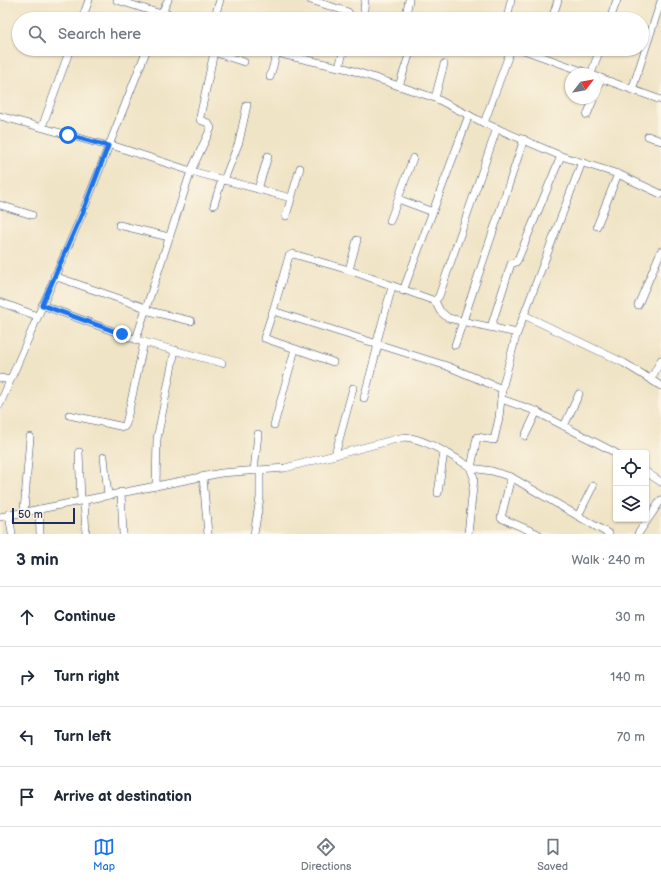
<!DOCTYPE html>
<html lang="en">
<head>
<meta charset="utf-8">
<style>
  body { margin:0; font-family:"Balsamiq Sans",sans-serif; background:#f2f2f3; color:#1f2937 }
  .controls { position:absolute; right:12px; bottom:12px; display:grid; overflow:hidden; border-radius:4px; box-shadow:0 1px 3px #0004 }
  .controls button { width:36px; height:36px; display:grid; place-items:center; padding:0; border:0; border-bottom:1px solid #e0e1e3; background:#fff; color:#1f2937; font:20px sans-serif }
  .compass { position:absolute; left:565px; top:68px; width:36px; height:36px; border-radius:50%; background:#fff; box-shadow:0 1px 3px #0004; rotate:59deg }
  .scale { position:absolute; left:12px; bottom:10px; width:63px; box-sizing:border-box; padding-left:4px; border:2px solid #1b2f5e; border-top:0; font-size:11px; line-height:14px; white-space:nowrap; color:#1b2f5e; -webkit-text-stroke:3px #fcf5e5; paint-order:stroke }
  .stop { position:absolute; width:12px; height:12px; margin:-9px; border:3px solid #1a73e8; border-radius:50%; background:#fff }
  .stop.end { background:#1a73e8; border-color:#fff; box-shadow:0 1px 4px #0008 }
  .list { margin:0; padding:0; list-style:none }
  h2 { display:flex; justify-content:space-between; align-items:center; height:52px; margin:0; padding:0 16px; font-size:17px }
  h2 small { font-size:13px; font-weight:400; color:#747a83 }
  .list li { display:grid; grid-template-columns:26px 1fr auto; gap:12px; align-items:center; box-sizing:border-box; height:60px; padding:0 16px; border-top:1px solid #e0e1e3 }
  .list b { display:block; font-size:15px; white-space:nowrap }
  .list em { font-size:13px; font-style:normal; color:#747a83 }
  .icon { flex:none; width:22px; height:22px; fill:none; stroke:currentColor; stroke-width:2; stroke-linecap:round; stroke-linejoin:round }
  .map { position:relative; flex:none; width:661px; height:534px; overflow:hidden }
  .search { position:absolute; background:#fff; box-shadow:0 1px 3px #0004; left:12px; right:12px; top:12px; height:44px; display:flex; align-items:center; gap:10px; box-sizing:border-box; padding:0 14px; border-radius:22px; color:#747a83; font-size:15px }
  .sheet { height:292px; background:#fff }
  nav { display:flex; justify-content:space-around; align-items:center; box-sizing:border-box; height:56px; border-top:1px solid #e0e1e3; background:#fff; font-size:11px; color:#747a83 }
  nav a { display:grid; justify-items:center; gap:2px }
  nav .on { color:#1a73e8 }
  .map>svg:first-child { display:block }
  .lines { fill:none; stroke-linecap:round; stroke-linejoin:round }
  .minor-casing { stroke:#3b4a6e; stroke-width:8 }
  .minor { stroke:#fff; stroke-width:7 }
  .route { stroke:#1a73e8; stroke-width:5 }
</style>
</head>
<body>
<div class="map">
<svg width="661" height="534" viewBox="0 0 661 534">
  <rect width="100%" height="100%" fill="#fcf5e5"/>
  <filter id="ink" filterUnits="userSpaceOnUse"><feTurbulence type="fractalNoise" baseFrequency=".025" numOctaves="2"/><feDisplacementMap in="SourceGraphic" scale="8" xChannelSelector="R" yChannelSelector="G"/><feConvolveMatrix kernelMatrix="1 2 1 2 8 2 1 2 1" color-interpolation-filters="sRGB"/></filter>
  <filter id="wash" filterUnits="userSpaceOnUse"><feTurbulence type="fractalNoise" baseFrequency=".012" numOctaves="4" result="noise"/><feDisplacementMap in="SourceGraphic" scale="16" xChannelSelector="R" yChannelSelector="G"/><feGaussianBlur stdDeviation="0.9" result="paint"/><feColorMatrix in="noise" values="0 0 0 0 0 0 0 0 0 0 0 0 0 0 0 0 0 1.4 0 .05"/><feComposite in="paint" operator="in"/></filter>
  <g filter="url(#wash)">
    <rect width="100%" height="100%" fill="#f0e4c6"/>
  </g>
  <g filter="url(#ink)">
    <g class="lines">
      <defs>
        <g id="minor">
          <path d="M 117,0 L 161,14"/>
          <path d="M 311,0 L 348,12 L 353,19"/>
          <path d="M 364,9 L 365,0"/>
          <path d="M 162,12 L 183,19"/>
          <path d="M 82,19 L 89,0"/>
          <path d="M 159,19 L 168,0"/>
          <path d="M 214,19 L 220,0"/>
          <path d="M 405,19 L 409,0"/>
          <path d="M 507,19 L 511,0"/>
          <path d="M 552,19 L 558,0"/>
          <path d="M 610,19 L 617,0"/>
          <path d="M 204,49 L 244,62"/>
          <path d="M 269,49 L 285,55 L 348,69 L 435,98 L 484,123 L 561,156 L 618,174 L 661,194"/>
          <path d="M 521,49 L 590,74"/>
          <path d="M 339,67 L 344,49"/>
          <path d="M 591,74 L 600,49"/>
          <path d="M 595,76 L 661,100"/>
          <path d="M 270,77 L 277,52"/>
          <path d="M 399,86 L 411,49"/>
          <path d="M 632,90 L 661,1"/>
          <path d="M 595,95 L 601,78"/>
          <path d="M 435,98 L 444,64"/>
          <path d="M 587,115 L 594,98"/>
          <path d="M 0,116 L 108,146"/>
          <path d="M 484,123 L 511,49"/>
          <path d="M 42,127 L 70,49"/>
          <path d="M 648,136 L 661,141"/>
          <path d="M 108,144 L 191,171 L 291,198"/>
          <path d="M 582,162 L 516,336 L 502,389 L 499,418 L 494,440 L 477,437 L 471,468 L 492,471 L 511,477 L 609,534"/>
          <path d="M 224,180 L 239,142 L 247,105"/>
          <path d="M 258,189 L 268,156"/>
          <path d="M 398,199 L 433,212"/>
          <path d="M 0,205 L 32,215"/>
          <path d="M 214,205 L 222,179"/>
          <path d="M 286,216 L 300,168"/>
          <path d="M 390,221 L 413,158"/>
          <path d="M 119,225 L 169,237"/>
          <path d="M 597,226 L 618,174"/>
          <path d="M 349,270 L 357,240"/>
          <path d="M 54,276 L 146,308"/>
          <path d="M 403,291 L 469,115"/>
          <path d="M 435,301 L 440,311 L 448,318 L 517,333"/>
          <path d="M 0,302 L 37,316"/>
          <path d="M 42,305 L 140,341 L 222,363"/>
          <path d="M 638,305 L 661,251"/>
          <path d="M 145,310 L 191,321"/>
          <path d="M 273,311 L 447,366 L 502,389"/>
          <path d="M 524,315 L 624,363 L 661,386"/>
          <path d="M 491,327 L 511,264 L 516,262 L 518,259 L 561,156"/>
          <path d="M 136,339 L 191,171 L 211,128 L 208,123 L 200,120 L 200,117 L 214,52"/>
          <path d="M 376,345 L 392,287"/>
          <path d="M 455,345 L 524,139"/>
          <path d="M 333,362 L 264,338 L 273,311 L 289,256 L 293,254 L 349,270 L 435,301 L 439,296 L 497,128"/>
          <path d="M 0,378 L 10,380"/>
          <path d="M 651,379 L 661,360"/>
          <path d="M 364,398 L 378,345"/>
          <path d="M 501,399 L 533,410 L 616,453"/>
          <path d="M 0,404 L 82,214 L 147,49"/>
          <path d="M 69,415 L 124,427 L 126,424 L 144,342"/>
          <path d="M 274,425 L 295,349"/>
          <path d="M 564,426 L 579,394"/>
          <path d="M 525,436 L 537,411"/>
          <path d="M 79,452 L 81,500"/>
          <path d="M 335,455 L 353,388"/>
          <path d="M 104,457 L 108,495"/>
          <path d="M 254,471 L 258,434"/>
          <path d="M 646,472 L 661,482"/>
          <path d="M 203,477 L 208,534"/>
          <path d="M 511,477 L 501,518 L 538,534"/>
          <path d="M 156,486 L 157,439 L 175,350"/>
          <path d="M 121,492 L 123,534"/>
          <path d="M 438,493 L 444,452"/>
          <path d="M 84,500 L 86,534"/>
          <path d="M 39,509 L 40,534"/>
          <path d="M 24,511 L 30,437"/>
          <path d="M 9,514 L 12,534"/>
          <path d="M 578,516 L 593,486"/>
          <path d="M 0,517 L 221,473 L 285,468 L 404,437 C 424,438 453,456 470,467 L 474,478 L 468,534"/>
          <path d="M 254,534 L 260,498 L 260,470"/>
          <path d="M 638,534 L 661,500"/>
        </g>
      </defs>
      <use href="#minor" class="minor-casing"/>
      <use href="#minor" class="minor"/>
    </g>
  </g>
  <g class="lines" filter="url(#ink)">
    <path class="route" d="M 68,135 L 108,146 L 82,214 L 42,305 L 122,334"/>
  </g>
</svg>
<div class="controls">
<button><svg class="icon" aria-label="locate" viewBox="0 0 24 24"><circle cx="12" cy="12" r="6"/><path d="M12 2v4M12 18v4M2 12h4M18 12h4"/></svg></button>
<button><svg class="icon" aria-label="layers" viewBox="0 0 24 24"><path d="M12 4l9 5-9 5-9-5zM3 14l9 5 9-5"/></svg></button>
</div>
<svg class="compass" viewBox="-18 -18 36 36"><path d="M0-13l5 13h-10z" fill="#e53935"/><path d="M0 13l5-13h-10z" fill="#747a83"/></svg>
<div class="scale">50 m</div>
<div class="stop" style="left:68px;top:135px"></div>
<div class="stop end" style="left:122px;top:334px"></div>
<div class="search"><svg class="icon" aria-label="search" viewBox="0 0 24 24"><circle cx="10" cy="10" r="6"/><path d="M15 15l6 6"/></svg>Search here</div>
</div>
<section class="sheet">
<h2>3 min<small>Walk · 240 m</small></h2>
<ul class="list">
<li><svg class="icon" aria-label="ahead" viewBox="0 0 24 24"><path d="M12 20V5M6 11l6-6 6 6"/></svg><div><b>Continue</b></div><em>30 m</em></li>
<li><svg class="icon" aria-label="right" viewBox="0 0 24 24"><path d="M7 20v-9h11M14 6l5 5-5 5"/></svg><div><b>Turn right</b></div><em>140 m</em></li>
<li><svg class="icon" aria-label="left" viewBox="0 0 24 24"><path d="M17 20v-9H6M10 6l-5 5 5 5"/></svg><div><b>Turn left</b></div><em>70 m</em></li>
<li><svg class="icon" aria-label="arrive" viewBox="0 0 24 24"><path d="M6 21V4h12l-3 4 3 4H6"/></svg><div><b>Arrive at destination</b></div></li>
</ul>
</section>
<nav>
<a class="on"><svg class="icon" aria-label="map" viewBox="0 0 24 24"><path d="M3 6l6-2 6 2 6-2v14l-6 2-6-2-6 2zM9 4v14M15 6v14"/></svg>Map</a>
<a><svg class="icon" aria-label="directions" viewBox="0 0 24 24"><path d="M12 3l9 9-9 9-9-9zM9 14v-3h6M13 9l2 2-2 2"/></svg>Directions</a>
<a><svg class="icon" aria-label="saved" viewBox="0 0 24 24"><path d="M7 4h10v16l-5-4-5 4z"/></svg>Saved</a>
</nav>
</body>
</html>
